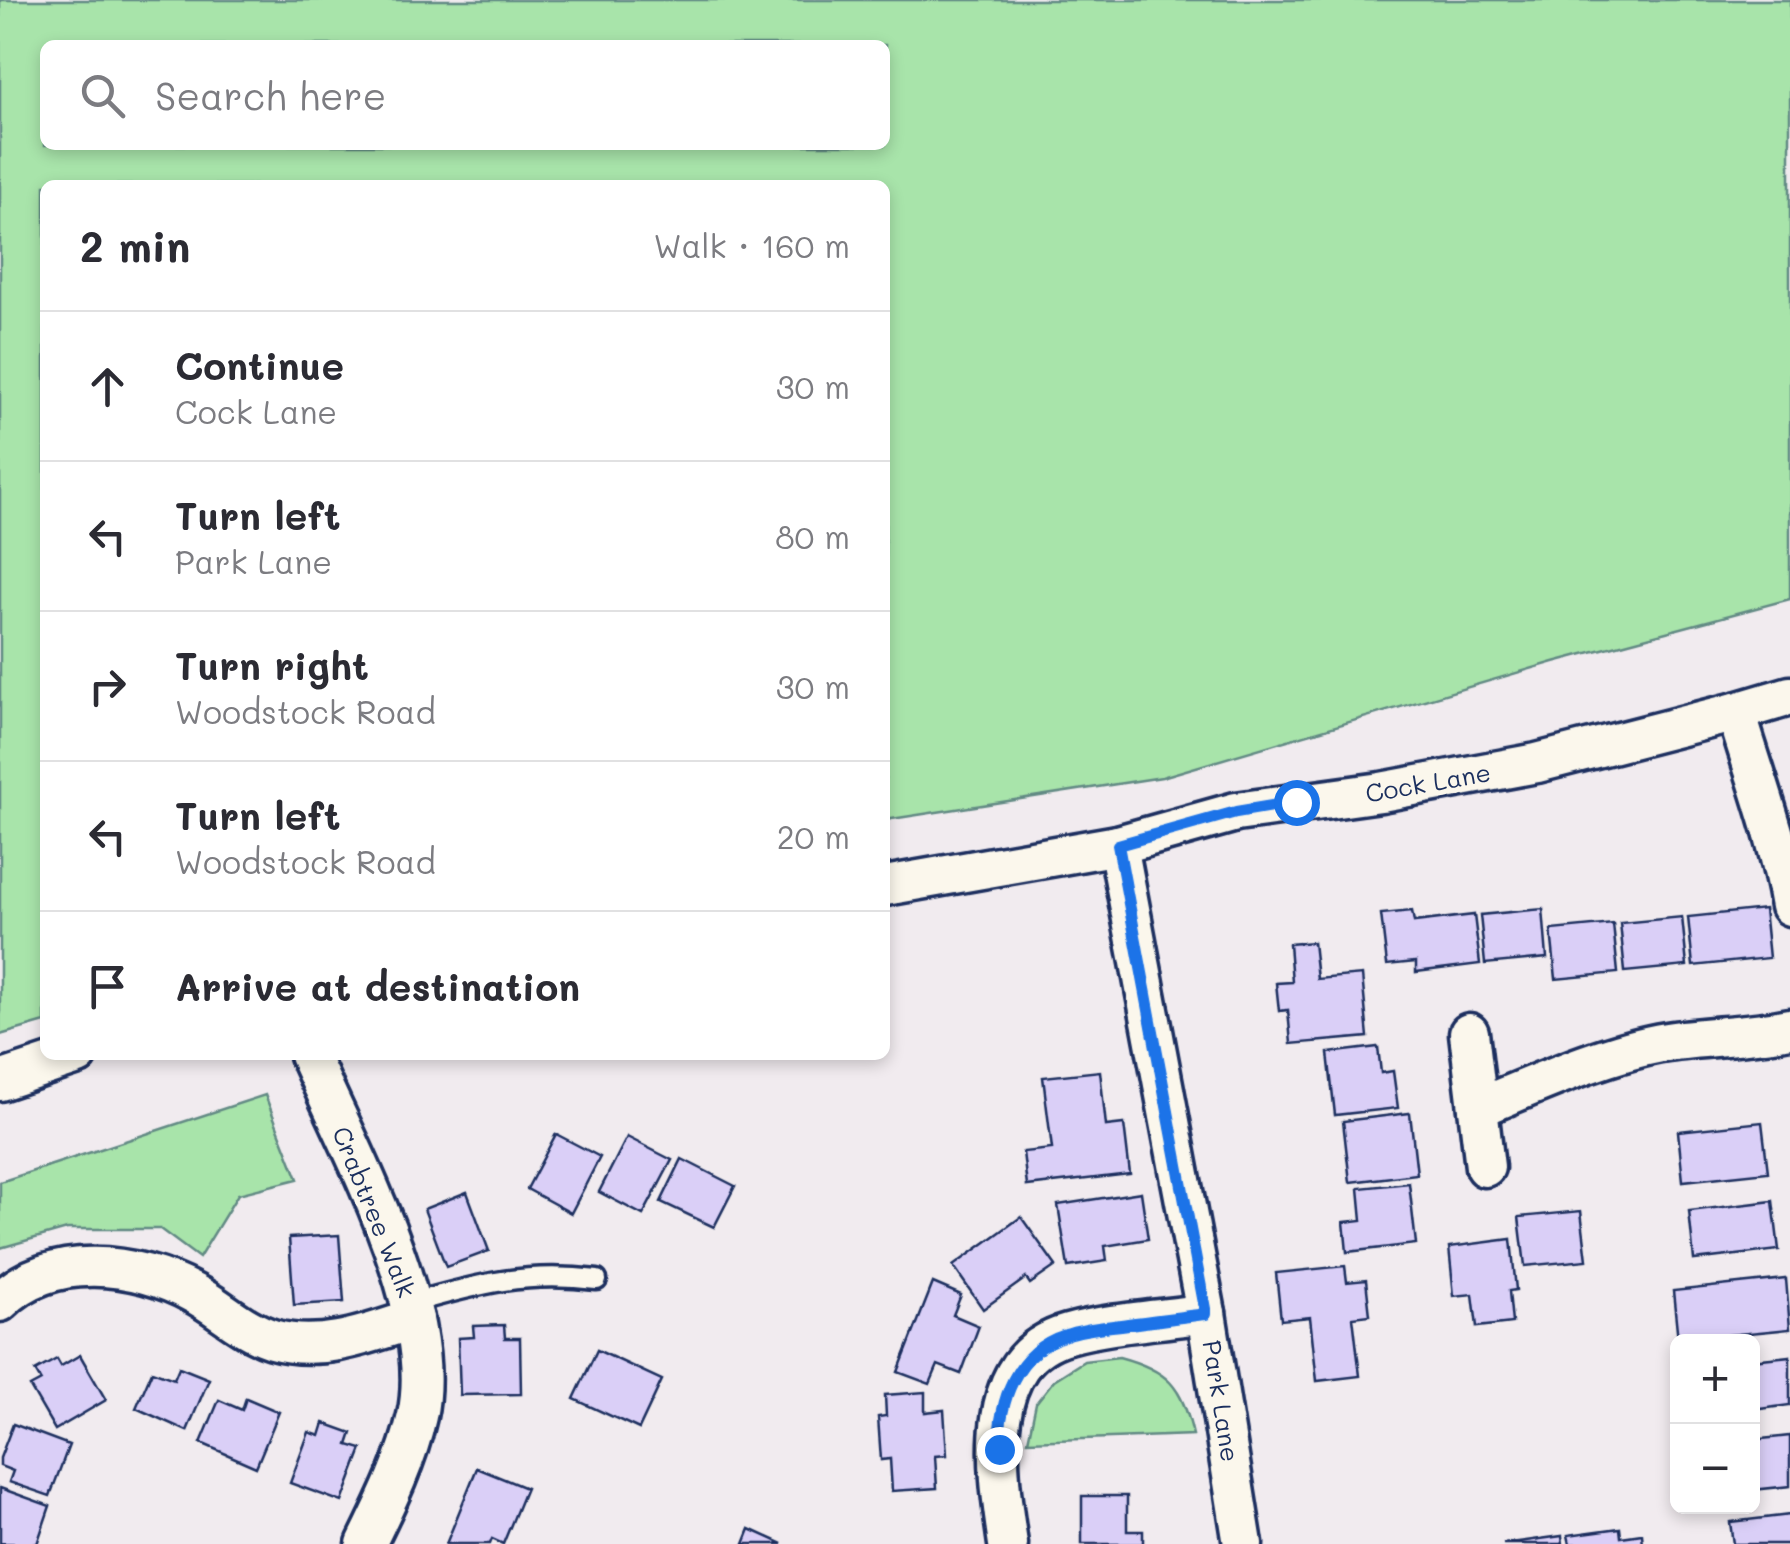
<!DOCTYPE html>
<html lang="en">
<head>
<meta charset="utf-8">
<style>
  body { margin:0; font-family:Mali,sans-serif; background:#f7f7f7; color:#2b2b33 }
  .controls { position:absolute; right:30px; bottom:30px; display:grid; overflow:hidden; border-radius:15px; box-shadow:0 5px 15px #0003 }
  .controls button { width:90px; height:90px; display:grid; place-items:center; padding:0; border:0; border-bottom:2px solid #e1e1e2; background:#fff; color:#2b2b33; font:50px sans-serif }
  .stop { position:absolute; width:30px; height:30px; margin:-22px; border:8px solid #1a73e8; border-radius:50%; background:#fff }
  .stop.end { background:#1a73e8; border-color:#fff; box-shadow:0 2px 10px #0008 }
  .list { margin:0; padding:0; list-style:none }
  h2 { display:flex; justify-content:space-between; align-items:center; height:130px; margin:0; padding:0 40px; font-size:42px }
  h2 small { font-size:32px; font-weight:400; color:#7c7c81 }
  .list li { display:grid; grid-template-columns:65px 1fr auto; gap:30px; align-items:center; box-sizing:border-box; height:150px; padding:0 40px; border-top:2px solid #e1e1e2 }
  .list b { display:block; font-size:38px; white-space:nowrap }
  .list p { margin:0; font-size:32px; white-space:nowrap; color:#7c7c81 }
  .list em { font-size:32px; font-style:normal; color:#7c7c81 }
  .icon { flex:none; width:55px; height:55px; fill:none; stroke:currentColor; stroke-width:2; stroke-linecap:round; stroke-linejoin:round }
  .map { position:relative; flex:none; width:1790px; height:1544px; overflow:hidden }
  .search { position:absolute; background:#fff; box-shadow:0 5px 15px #0003; left:40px; top:40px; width:850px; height:110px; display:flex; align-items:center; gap:25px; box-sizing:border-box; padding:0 35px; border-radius:15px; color:#7c7c81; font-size:38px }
  .panel { position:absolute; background:#fff; box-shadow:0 5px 15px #0003; left:40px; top:180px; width:850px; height:880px; border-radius:15px }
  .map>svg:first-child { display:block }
  .green { fill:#a8e4aa; stroke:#628a84; stroke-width:2.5; fill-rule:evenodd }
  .building { fill:#dacff7; stroke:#1b2f5e; stroke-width:2.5 }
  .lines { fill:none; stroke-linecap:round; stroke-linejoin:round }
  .lane-casing { stroke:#1b2f5e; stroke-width:25 }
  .street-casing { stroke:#1b2f5e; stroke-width:45 }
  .lane { stroke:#fbf7ec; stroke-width:18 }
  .street { stroke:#fbf7ec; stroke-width:38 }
  .route { stroke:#1a73e8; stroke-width:12 }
  .labels { text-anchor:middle; stroke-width:10; stroke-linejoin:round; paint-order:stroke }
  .street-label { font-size:25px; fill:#1b2f5e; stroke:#fbf7ec }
</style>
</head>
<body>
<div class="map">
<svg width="1790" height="1544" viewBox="0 0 1790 1544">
  <rect width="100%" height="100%" fill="#f1ebef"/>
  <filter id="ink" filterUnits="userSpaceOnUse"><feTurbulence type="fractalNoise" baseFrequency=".01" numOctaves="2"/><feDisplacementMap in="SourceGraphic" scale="20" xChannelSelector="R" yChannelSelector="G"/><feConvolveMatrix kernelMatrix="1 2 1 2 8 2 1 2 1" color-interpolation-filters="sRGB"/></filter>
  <g filter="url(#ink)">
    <g class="green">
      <path d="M 0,0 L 1790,0 L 1790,599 L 1554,662 L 1162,777 L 885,820 L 885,185 L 45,185 L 45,1022 L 0,1035 ZM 45,45 L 885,45 L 885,145 L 45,145 Z"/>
      <path d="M 265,1095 L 298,1179 L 238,1194 L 199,1258 L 160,1229 L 67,1229 L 0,1248 L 0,1182 Z"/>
      <path d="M 1119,1357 C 1168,1370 1182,1386 1193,1435 L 1028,1441 L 1036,1403 L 1054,1380 L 1084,1361 Z"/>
    </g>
    <g class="building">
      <path d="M 1543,909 L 1547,958 L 1485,964 L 1480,915 Z"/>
      <path d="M 1764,909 L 1769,958 L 1693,966 L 1688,917 Z"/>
      <path d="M 1412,911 L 1414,922 L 1474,915 L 1480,964 L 1416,972 L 1416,962 L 1387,965 L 1381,914 Z"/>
      <path d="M 1682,917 L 1687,966 L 1625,972 L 1620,923 Z"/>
      <path d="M 1613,924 L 1618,973 L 1556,979 L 1551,930 Z"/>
      <path d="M 1313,942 L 1317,979 L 1362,975 L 1368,1037 L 1291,1044 L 1288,1010 L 1279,1011 L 1276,983 L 1292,982 L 1289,944 Z"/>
      <path d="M 1378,1047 L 1381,1073 L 1393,1071 L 1398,1108 L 1335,1115 L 1328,1053 Z"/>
      <path d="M 1100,1071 L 1106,1126 L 1124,1124 L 1130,1174 L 1027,1186 L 1023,1152 L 1052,1149 L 1043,1077 Z"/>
      <path d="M 1410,1113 L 1417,1174 L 1350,1182 L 1343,1121 Z"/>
      <path d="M 1762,1122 L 1768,1172 L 1683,1181 L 1678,1131 Z"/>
      <path d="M 556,1134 L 600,1157 L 571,1213 L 527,1189 Z"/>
      <path d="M 627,1137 L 672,1160 L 643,1215 L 599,1192 Z"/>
      <path d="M 682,1159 L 735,1186 L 714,1227 L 661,1202 Z"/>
      <path d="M 1409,1183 L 1416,1244 L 1347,1252 L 1344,1222 L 1362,1220 L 1359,1188 Z"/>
      <path d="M 467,1192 L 489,1251 L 446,1267 L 424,1209 Z"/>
      <path d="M 1141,1192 L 1148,1239 L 1105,1246 L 1107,1261 L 1068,1267 L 1058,1205 Z"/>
      <path d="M 1773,1201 L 1779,1250 L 1694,1260 L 1689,1211 Z"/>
      <path d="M 1581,1211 L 1587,1260 L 1525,1266 L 1519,1217 Z"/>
      <path d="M 1021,1217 L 1056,1266 L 1030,1284 L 1026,1278 L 983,1309 L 953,1266 Z"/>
      <path d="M 339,1235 L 344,1302 L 294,1305 L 289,1238 Z"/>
      <path d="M 1511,1239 L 1516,1290 L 1509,1291 L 1512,1323 L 1477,1327 L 1473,1294 L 1454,1296 L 1449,1247 Z"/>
      <path d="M 1345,1266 L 1347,1282 L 1366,1280 L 1370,1315 L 1353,1317 L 1360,1376 L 1317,1381 L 1310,1317 L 1281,1320 L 1276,1273 Z"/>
      <path d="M 1786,1279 L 1790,1329 L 1678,1340 L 1673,1291 Z"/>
      <path d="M 933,1283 L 961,1295 L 953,1315 L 979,1326 L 961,1374 L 938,1365 L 930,1384 L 898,1372 Z"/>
      <path d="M 504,1325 L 505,1338 L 520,1338 L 521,1394 L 460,1395 L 458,1338 L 474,1337 L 473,1326 Z"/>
      <path d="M 597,1350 L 662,1380 L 639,1429 L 574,1399 Z"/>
      <path d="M 80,1355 L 106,1400 L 55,1430 L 30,1387 L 41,1381 L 35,1371 L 57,1359 L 61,1366 Z"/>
      <path d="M 1790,1356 L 1790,1405 L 1752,1410 L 1752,1360 Z"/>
      <path d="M 179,1367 L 209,1379 L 187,1431 L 136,1408 L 152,1371 L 174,1379 Z"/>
      <path d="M 925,1392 L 925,1412 L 944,1410 L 947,1455 L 935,1456 L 937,1488 L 892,1491 L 890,1459 L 881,1460 L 878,1417 L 886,1416 L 885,1395 Z"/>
      <path d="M 246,1398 L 279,1412 L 256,1467 L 201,1443 L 219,1400 L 242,1410 Z"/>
      <path d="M 324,1423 L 352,1433 L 348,1445 L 362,1449 L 342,1502 L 290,1483 L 309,1432 L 320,1436 Z"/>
      <path d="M 13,1424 L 69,1445 L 50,1496 L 9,1482 L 13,1471 L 0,1466 L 0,1458 Z"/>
      <path d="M 1790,1436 L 1790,1486 L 1752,1490 L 1752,1440 Z"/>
      <path d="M 477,1468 L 526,1488 L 503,1544 L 492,1539 L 490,1544 L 446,1544 Z"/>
      <path d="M 0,1488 L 50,1506 L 37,1544 L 0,1543 Z"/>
      <path d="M 1082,1496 L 1127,1496 L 1127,1531 L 1143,1531 L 1143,1544 L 1082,1544 Z"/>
      <path d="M 1790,1515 L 1790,1544 L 1733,1544 L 1730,1522 Z"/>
      <path d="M 1620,1528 L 1621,1537 L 1642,1534 L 1643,1544 L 1570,1544 L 1568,1535 Z"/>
      <path d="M 750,1529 L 783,1544 L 744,1544 Z"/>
      <path d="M 1562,1536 L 1563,1544 L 1503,1544 Z"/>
    </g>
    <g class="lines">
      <defs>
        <path id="lane" d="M 411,1303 C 479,1284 526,1271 597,1280"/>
        <g id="street">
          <path d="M 1736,712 C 1755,777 1779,839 1790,906"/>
          <path d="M 1118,845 L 1206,1313 L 1243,1544"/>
          <path d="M 885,886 L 1118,845 L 1236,812 L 1381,792 L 1537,763 L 1736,712 L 1790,696"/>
          <path d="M 1469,1033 L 1485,1167"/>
          <path d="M 309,1055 C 351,1152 440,1310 417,1416 C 407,1461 386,1503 366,1544"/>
          <path d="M 0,1081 L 78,1055"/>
          <path d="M 1478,1108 C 1534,1085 1609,1051 1667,1042 C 1708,1036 1749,1036 1790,1028"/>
          <path d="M 0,1302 C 50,1251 136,1262 193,1293 C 220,1307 242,1330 272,1339 C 321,1353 369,1334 414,1319"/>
          <path d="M 1008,1544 C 998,1475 978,1359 1068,1334 C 1112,1322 1161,1320 1206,1313"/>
        </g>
      </defs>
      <use href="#lane" class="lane-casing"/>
      <use href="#street" class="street-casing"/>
      <use href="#lane" class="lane"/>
      <use href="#street" class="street"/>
    </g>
  </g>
  <g class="lines" filter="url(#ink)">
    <path class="route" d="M 999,1449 C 999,1401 1015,1351 1066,1335 C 1085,1328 1108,1327 1128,1324 C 1154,1321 1180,1317 1206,1314 L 1118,845 L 1236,812 L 1296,802"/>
  </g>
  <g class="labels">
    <g class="street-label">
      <text transform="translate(1428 783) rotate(-10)" y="9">Cock Lane</text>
      <text transform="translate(374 1212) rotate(68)" y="9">Crabtree Walk</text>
      <text transform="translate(1221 1401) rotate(81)" y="9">Park Lane</text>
    </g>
  </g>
</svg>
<div class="controls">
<button>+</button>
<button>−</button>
</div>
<div class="stop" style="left:1296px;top:802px"></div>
<div class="stop end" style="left:999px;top:1449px"></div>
<div class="search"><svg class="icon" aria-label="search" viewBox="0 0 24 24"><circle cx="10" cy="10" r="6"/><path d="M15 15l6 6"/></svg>Search here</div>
<section class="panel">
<h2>2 min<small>Walk · 160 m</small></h2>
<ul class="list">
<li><svg class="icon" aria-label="ahead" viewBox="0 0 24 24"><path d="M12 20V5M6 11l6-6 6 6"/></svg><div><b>Continue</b><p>Cock Lane</p></div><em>30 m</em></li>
<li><svg class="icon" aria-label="left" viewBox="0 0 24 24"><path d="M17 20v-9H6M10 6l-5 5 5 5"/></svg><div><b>Turn left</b><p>Park Lane</p></div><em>80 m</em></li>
<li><svg class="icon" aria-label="right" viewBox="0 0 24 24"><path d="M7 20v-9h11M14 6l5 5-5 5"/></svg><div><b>Turn right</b><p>Woodstock Road</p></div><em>30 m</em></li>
<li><svg class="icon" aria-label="left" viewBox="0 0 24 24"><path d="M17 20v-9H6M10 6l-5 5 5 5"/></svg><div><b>Turn left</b><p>Woodstock Road</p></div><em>20 m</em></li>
<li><svg class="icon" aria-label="arrive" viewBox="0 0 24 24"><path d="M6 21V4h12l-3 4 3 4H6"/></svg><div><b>Arrive at destination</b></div></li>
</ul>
</section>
</div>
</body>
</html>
